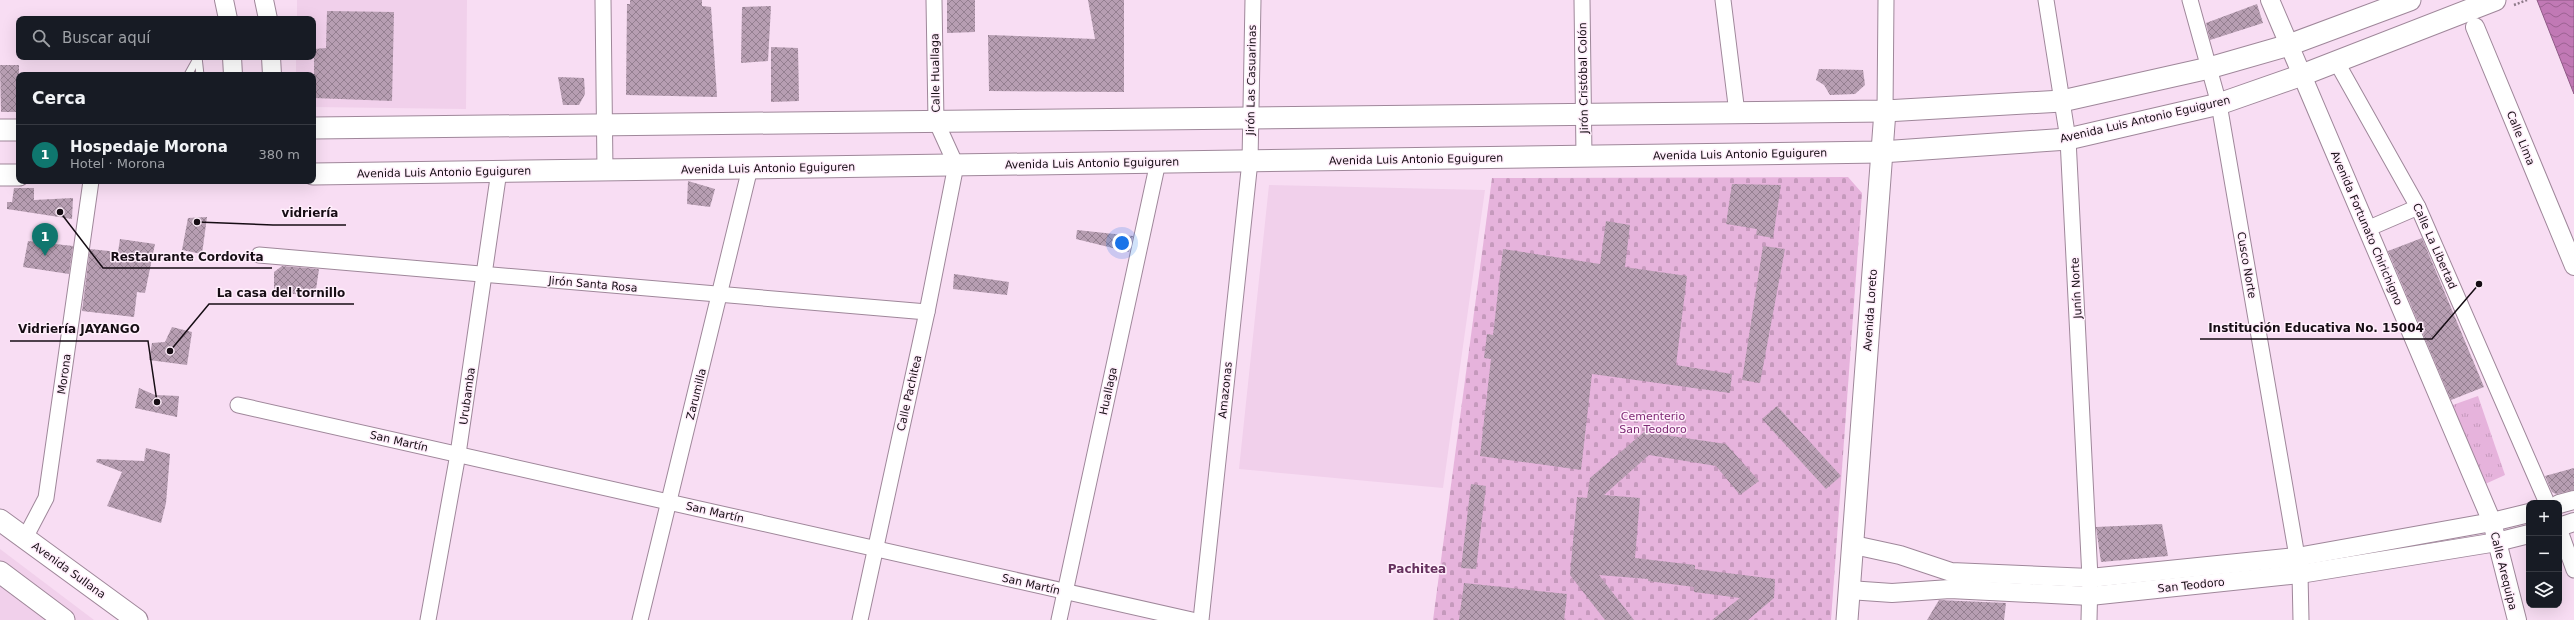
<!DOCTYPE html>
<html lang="es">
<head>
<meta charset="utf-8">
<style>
  body { margin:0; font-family:"DejaVu Sans",sans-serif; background:#242831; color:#f1f3f6 }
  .controls { position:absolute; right:12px; bottom:12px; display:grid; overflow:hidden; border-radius:8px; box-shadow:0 4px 16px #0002 }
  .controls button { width:36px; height:36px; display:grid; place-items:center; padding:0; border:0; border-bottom:1px solid #363941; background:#171b24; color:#f1f3f6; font:20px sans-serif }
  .you { position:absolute; left:1122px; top:243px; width:14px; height:14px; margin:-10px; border:3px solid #fff; border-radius:50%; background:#1a73e8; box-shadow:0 0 0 6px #1a73e833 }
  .badge { display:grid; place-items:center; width:26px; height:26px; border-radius:50%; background:#0f766e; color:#fff; font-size:13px; font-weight:700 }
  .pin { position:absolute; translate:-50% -33px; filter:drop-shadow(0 1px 2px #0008) }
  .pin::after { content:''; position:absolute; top:21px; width:14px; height:12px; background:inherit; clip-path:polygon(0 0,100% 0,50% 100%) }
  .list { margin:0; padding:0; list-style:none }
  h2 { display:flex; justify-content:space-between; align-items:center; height:52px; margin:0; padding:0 16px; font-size:17px }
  h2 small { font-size:13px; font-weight:400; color:#9ea1a6 }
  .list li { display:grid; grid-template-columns:26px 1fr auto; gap:12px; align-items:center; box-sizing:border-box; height:60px; padding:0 16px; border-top:1px solid #363941 }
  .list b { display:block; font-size:15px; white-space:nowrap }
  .list p { margin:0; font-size:13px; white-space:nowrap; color:#9ea1a6 }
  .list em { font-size:13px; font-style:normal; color:#9ea1a6 }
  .icon { flex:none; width:22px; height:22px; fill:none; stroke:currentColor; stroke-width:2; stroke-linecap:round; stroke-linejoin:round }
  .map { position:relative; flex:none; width:2574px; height:620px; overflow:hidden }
  .search { position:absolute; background:#171b24; box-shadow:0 4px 16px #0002; left:16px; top:16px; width:300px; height:44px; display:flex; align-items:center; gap:10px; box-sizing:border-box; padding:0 14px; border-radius:8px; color:#9ea1a6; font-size:15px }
  .panel { position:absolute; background:#171b24; box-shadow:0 4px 16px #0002; left:16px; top:72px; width:300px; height:112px; border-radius:8px }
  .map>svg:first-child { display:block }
  .built { fill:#f1d0eb }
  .cemetery { fill:url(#cemetery-stones) }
  .park { fill:url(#park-tufts) }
  .water { fill:url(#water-waves); stroke:#8e5985 }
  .building { fill:url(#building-cross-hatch) }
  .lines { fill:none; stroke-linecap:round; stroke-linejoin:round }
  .service-casing { stroke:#9f879a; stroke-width:9 }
  .minor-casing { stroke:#9f879a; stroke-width:17 }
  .tertiary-casing { stroke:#9f879a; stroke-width:20 }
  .secondary-casing { stroke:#9f879a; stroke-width:23 }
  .path { stroke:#8e7b8a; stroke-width:2.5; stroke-dasharray:2 2; stroke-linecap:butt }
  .service { stroke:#fff; stroke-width:7 }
  .minor { stroke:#fff; stroke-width:15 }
  .tertiary { stroke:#fff; stroke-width:18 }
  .secondary { stroke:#fff; stroke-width:21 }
  .labels { text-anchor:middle; stroke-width:3; stroke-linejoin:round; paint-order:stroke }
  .street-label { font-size:11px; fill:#160d14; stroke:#ffeefb }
  .park-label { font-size:11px; fill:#7f2a75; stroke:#ffeefb }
  .neighbourhood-label { font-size:12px; font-weight:bold; fill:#66305e; stroke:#ffeefb }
  .leader { fill:none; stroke:#160d14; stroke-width:1.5 }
  .callout-dot { fill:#160d14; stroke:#ffeefb; stroke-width:1.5 }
  .callout-label { font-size:12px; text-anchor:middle; font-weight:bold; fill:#160d14; stroke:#ffeefb; stroke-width:3; stroke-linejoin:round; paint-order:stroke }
</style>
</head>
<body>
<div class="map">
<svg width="2574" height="620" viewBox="0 0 2574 620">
  <defs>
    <pattern id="cemetery-stones" width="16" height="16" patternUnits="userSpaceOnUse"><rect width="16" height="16" fill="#e6b3dc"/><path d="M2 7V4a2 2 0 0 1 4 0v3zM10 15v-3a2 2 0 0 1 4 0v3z" fill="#c599bc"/></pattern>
    <pattern id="park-tufts" width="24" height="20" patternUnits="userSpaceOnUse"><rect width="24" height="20" fill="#e6b3dc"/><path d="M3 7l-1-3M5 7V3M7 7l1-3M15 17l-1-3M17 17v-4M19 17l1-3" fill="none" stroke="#c599bc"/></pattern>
    <pattern id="water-waves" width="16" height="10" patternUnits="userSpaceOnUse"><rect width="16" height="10" fill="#c179b5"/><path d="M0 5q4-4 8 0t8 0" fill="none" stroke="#9c6292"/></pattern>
    <pattern id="building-cross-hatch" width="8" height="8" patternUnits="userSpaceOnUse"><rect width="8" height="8" fill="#b79eb2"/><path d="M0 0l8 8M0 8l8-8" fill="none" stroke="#947f90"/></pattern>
  </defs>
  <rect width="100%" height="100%" fill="#f8ddf3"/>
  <g class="built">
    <path d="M 297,0 L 467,0 L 466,109 L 313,107 L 313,75 L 296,75 L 296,57 L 313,57 L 313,19 L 297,19 Z"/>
    <path d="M 1269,185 L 1485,190 L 1443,488 L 1239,469 Z"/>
    <path d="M 0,549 L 94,620 L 0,620 Z"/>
  </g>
  <path class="cemetery" d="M 1848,177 L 1862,193 L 1831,620 L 1433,620 L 1492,178 Z"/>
  <path class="park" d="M 2478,396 L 2505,475 L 2483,485 L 2450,406 Z"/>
  <path class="water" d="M 2537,0 L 2574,0 L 2574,94 Z"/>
  <g class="building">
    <path d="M 630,0 L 702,0 L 702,6 L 711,7 L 717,97 L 626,95 L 627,4 L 630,4 Z"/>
    <path d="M 947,0 L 975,0 L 975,32 L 947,33 Z"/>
    <path d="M 1088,0 L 1124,0 L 1124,92 L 989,91 L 988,35 L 1095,39 Z"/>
    <path d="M 2257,4 L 2263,23 L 2210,40 L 2206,23 Z"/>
    <path d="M 771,6 L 768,61 L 741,63 L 742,7 Z"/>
    <path d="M 327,11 L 394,12 L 392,101 L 314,98 L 314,49 L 326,48 Z"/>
    <path d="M 771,47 L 798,48 L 799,101 L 771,102 Z"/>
    <path d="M 0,65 L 19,65 L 19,112 L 1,112 Z"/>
    <path d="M 1819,69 L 1863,70 L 1865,85 L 1855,94 L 1830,95 L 1824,85 L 1816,80 Z"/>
    <path d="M 558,77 L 584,78 L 585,94 L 579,105 L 563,105 Z"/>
    <path d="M 688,181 L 715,189 L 710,207 L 687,204 Z"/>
    <path d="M 1732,184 L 1781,185 L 1773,238 L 1756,235 L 1757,229 L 1726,224 Z"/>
    <path d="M 14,188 L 34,188 L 34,200 L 73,198 L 72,219 L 7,209 L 7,202 L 12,202 Z"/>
    <path d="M 207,217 L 202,254 L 182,250 L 188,218 Z"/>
    <path d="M 1606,221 L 1630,225 L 1625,267 L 1687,276 L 1676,365 L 1732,374 L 1730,393 L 1592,374 L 1581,470 L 1480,456 L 1491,359 L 1484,358 L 1487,334 L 1493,335 L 1503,249 L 1600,264 Z"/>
    <path d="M 1077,230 L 1133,236 L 1129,252 L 1076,239 Z"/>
    <path d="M 2422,238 L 2484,387 L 2451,400 L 2388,251 Z"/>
    <path d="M 120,239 L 155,244 L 145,293 L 137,292 L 134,317 L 82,311 L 90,249 L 118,252 Z"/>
    <path d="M 28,241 L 73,246 L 69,274 L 23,267 Z"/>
    <path d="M 1763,246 L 1785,249 L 1760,383 L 1742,380 Z"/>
    <path d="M 282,266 L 319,269 L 315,296 L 274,292 L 274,272 Z"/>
    <path d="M 954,274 L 1009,282 L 1007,295 L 953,289 Z"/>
    <path d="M 172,327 L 192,332 L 187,365 L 149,360 L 152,343 L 165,342 Z"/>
    <path d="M 139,388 L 155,395 L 179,396 L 177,417 L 135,408 Z"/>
    <path d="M 1777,406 L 1841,476 L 1826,489 L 1762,419 Z"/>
    <path d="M 1644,432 L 1726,444 L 1759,481 L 1740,495 L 1716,466 L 1649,455 L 1604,495 L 1640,498 L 1635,558 L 1695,565 L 1695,569 L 1775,579 L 1774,598 L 1748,620 L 1712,620 L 1740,598 L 1694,592 L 1694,587 L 1648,581 L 1648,579 L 1599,575 L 1634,620 L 1605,620 L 1570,575 L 1577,497 L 1587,498 L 1590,478 Z"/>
    <path d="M 146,448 L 170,454 L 166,503 L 161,523 L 107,506 L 122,472 L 96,462 L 97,459 L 144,461 Z"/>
    <path d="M 2574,468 L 2574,490 L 2556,494 L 2552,492 L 2545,476 Z"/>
    <path d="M 1471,484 L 1486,486 L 1476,569 L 1461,568 Z"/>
    <path d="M 2162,524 L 2168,556 L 2101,562 L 2096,527 Z"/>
    <path d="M 1464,583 L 1567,594 L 1564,620 L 1459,620 Z"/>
    <path d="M 1939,600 L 2006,603 L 2004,620 L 1927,620 Z"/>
  </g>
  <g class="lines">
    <defs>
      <g id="service">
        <path d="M 198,57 L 200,75"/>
        <path d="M 188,75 L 198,57"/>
      </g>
      <g id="minor">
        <path d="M 603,0 L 605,170"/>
        <path d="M 1582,0 L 1584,156"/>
        <path d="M 1723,0 L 1737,113"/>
        <path d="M 2046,0 L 2068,139 L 2090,578 L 2089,620"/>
        <path d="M 2190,0 L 2219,104 L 2300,574 L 2301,620"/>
        <path d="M 2336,61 L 2418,207 L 2547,503"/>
        <path d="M 1885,111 L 1886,0"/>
        <path d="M 2367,229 L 2418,207"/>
        <path d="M 259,255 L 927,312"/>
        <path d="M 238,405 L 1192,620"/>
        <path d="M 2559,528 L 2574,570"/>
        <path d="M 25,538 L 46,498 L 91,181"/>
        <path d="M 428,620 L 458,454 L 499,171"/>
        <path d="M 640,620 L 750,168"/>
        <path d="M 860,620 L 927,312 L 956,165 L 936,121 L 934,0"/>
        <path d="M 1059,620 L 1158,162"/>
        <path d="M 1201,620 L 1250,161 L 1253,0"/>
      </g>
      <g id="tertiary">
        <path d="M 224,0 L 228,19"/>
        <path d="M 264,0 L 268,19"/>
        <path d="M 2270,0 L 2492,522 L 2517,620"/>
        <path d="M 2475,27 L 2574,266"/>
        <path d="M 232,57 L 233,75"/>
        <path d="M 271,57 L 272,75"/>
        <path d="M 2559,504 L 2574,500"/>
        <path d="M 2559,527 L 2574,522"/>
        <path d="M 1854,545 L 1900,555 L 1951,572 L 2090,578 L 2297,557 L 2492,522 L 2529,513"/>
        <path d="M 1849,590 L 1892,593 L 1950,589 L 2090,596 L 2300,574 L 2497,542 L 2529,534"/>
      </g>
      <g id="secondary">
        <path d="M 313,128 L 1885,111 L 2062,101 L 2209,68 L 2289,45 L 2410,0"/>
        <path d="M 0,130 L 19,130"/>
        <path d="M 313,174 L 1881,152 L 2068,139 L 2219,104 L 2302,75 L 2495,0"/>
        <path d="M 0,175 L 19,175"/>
        <path d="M 0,520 L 137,620"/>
        <path d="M 0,572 L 64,620"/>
        <path d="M 1847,620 L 1885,111"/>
      </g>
    </defs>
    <use href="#service" class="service-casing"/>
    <use href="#minor" class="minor-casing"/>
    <use href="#tertiary" class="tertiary-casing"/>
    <use href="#secondary" class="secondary-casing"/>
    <path class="path" d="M 2514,5 L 2527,0"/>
    <use href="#service" class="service"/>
    <use href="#minor" class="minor"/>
    <use href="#tertiary" class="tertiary"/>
    <use href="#secondary" class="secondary"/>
  </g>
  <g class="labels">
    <g class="street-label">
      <text transform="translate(935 73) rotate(-91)" y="4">Calle Huallaga</text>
      <text transform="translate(1583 78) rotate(-91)" y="4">Jirón Cristóbal Colón</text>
      <text transform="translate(1251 80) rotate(-89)" y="4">Jirón Las Casuarinas</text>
      <text transform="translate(2145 119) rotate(-13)" y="4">Avenida Luis Antonio Eguiguren</text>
      <text transform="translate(2521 138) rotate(68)" y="4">Calle Lima</text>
      <text transform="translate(1740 154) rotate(-1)" y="4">Avenida Luis Antonio Eguiguren</text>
      <text transform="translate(1416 159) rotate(-1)" y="4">Avenida Luis Antonio Eguiguren</text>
      <text transform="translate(1092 163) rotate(-1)" y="4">Avenida Luis Antonio Eguiguren</text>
      <text transform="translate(768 168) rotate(-1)" y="4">Avenida Luis Antonio Eguiguren</text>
      <text transform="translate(444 172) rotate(-1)" y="4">Avenida Luis Antonio Eguiguren</text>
      <text transform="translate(2367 228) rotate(67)" y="4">Avenida Fortunato Chirichigno</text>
      <text transform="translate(2435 246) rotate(66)" y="4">Calle La Libertad</text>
      <text transform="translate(2247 265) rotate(80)" y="4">Cusco Norte</text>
      <text transform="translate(593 284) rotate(5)" y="4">Jirón Santa Rosa</text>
      <text transform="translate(2076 288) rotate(-93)" y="4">Junín Norte</text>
      <text transform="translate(1870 310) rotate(-86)" y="4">Avenida Loreto</text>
      <text transform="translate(64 374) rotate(-82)" y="4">Morona</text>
      <text transform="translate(1225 390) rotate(-84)" y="4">Amazonas</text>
      <text transform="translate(1108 391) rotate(-78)" y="4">Huallaga</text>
      <text transform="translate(909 393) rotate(-77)" y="4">Calle Pachitea</text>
      <text transform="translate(696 394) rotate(-76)" y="4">Zarumilla</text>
      <text transform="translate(467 396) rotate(-82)" y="4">Urubamba</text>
      <text transform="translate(399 441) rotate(13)" y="4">San Martín</text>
      <text transform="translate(715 512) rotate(13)" y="4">San Martín</text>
      <text transform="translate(69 570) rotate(36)" y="4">Avenida Sullana</text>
      <text transform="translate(2504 571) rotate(76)" y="4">Calle Arequipa</text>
      <text transform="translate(1031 584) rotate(13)" y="4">San Martín</text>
      <text transform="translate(2191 585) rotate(-6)" y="4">San Teodoro</text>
    </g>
    <g class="park-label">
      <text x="1653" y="420">Cementerio<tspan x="1653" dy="13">San Teodoro</tspan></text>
    </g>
    <g class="neighbourhood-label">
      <text x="1417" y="573">Pachitea</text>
    </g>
  </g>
  <path class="leader" d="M197 222L273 225H346M60 212L103 268H272M170 351L209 304H354M2479 284L2432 339H2200M157 402L148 341H10"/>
  <g class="callout-dot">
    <circle cx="197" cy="222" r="4"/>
    <circle cx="60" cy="212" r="4"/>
    <circle cx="170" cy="351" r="4"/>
    <circle cx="2479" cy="284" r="4"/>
    <circle cx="157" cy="402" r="4"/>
  </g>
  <g class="callout-label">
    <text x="310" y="217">vidriería</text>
    <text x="187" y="261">Restaurante Cordovita</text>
    <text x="281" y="297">La casa del tornillo</text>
    <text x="2316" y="332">Institución Educativa No. 15004</text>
    <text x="79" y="333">Vidriería JAYANGO</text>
  </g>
</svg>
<div class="controls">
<button>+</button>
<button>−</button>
<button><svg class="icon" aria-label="layers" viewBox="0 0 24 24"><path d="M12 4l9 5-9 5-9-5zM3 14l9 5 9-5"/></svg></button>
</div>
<div class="you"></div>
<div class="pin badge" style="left:45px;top:256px">1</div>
<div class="search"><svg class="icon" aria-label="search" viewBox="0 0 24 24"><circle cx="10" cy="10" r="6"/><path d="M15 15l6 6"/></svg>Buscar aquí</div>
<section class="panel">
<h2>Cerca<small></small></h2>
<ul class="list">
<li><span class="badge">1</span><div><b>Hospedaje Morona</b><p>Hotel · Morona</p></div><em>380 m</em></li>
</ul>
</section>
</div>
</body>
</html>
